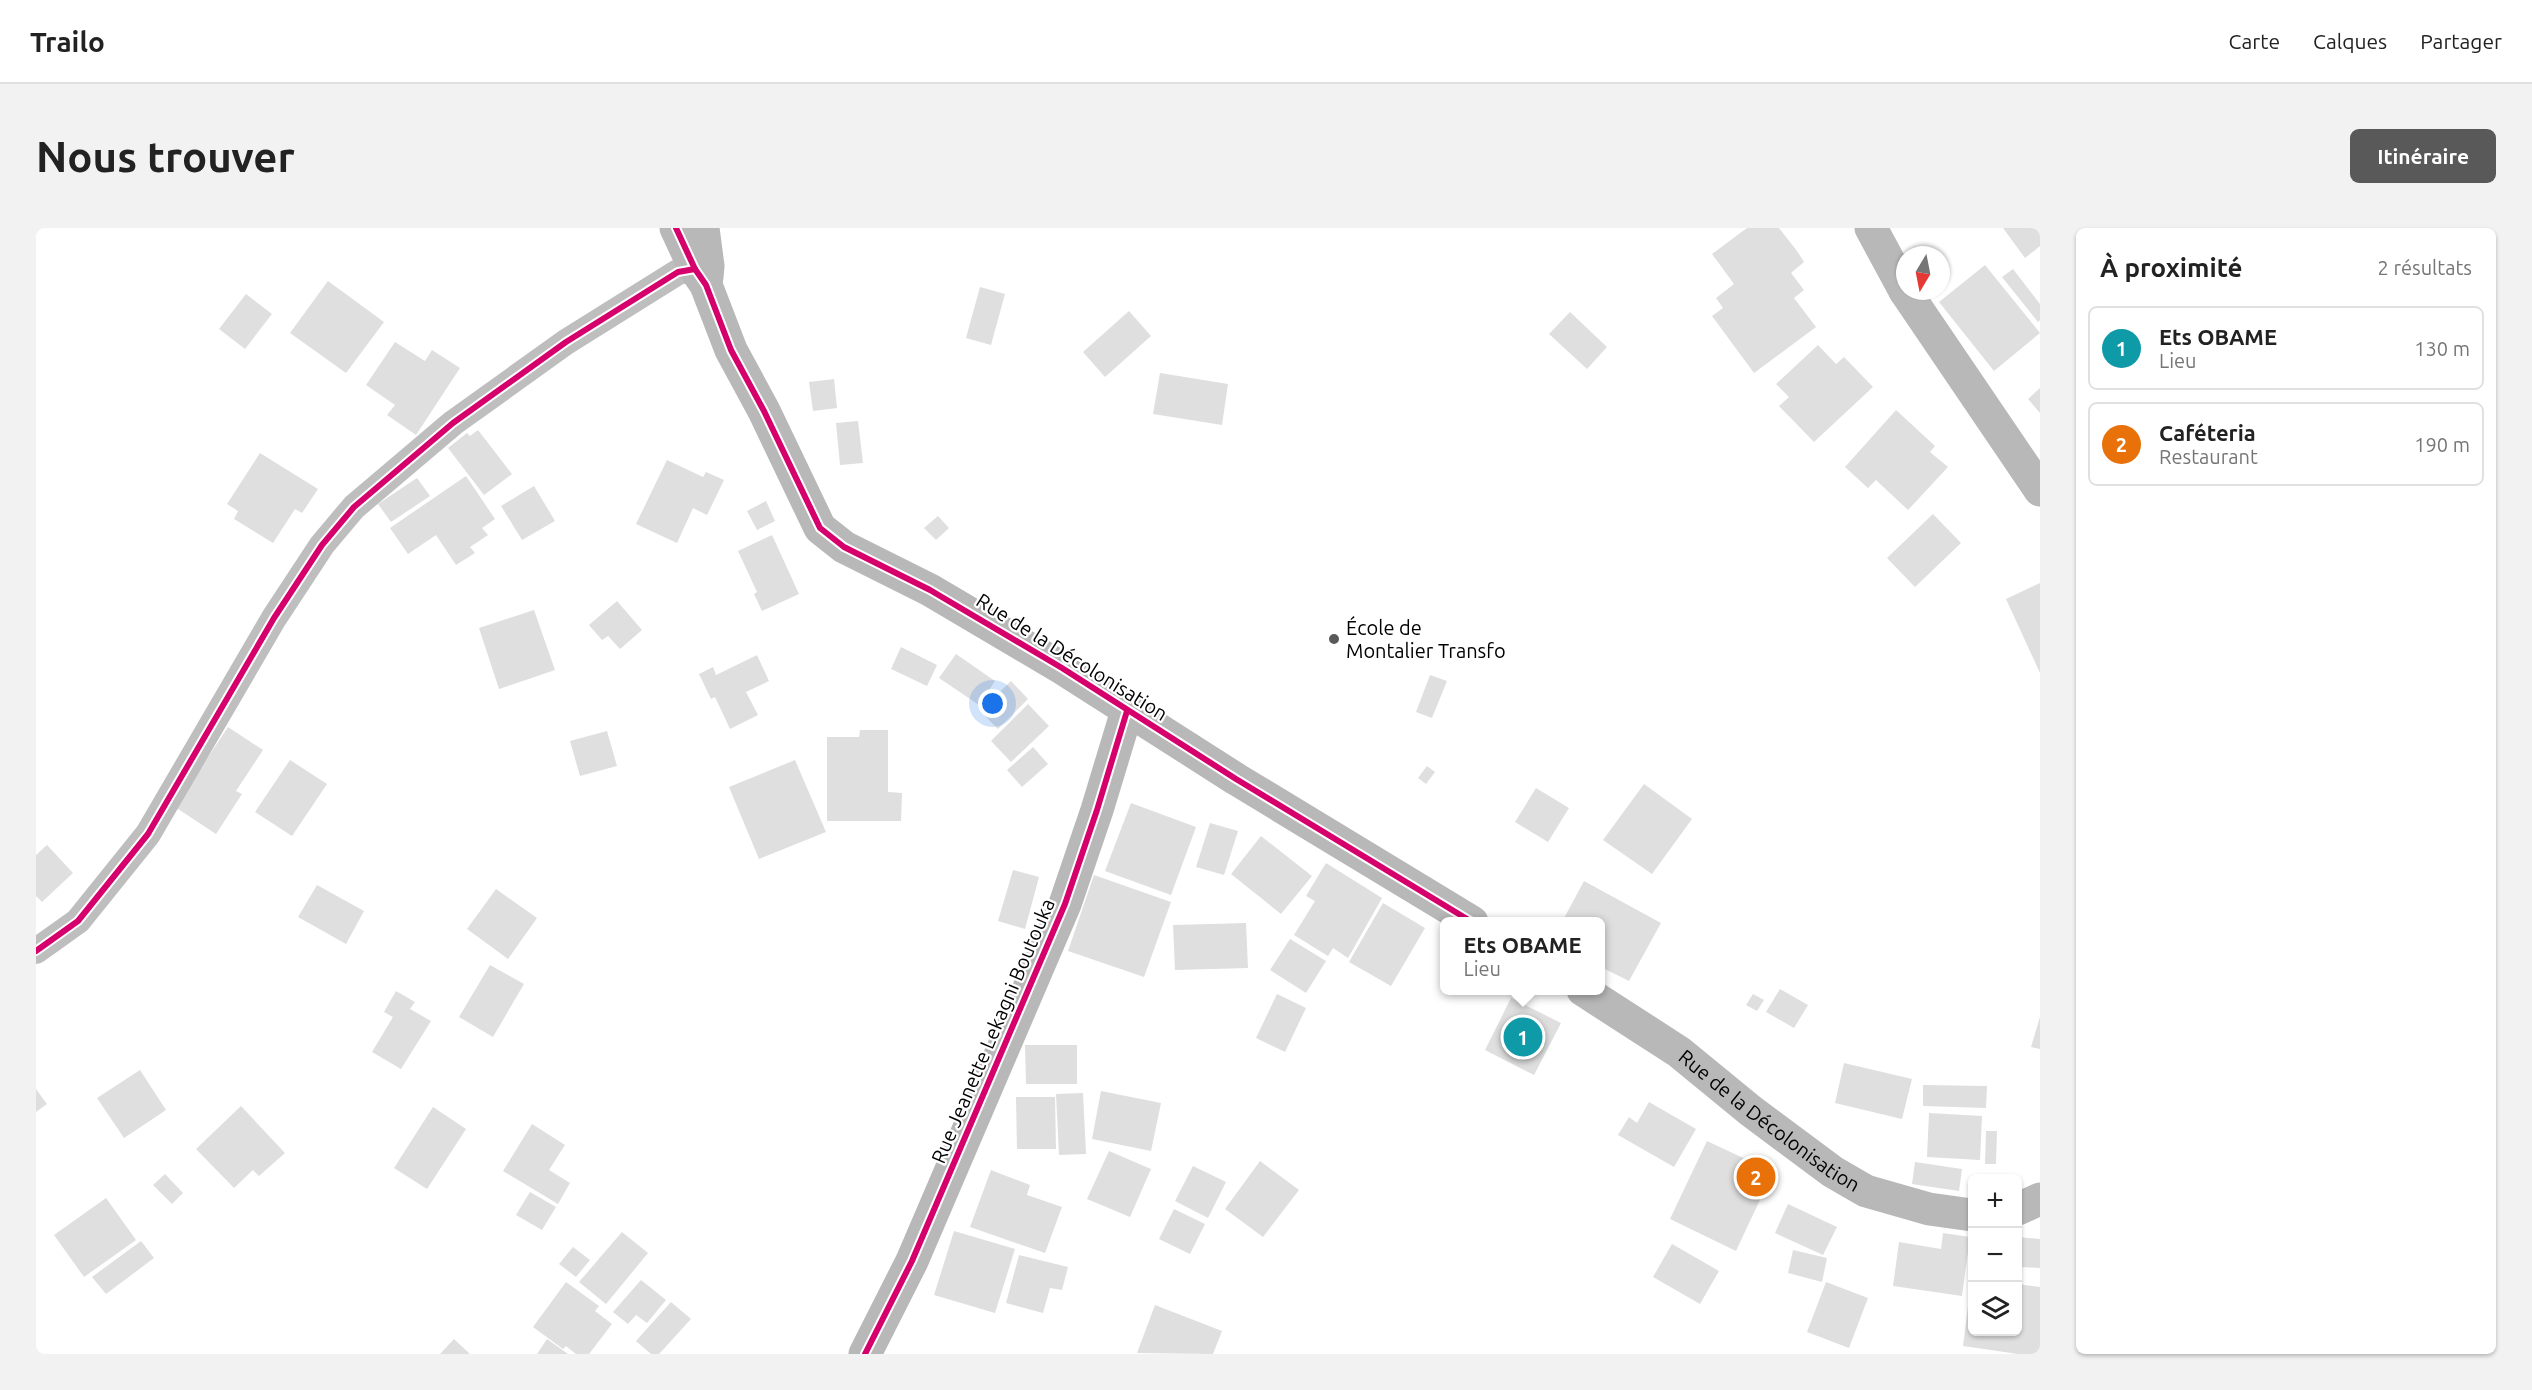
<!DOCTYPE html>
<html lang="fr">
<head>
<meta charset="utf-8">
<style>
  body { margin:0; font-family:Ubuntu,sans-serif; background:#f2f2f2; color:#222 }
  .controls { position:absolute; right:18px; bottom:18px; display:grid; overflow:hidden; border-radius:9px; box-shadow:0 2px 4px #0004 }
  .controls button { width:54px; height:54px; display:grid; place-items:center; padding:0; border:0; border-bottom:2px solid #e0e0e0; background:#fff; color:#222; font:30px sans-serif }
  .compass { position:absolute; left:1860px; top:18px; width:54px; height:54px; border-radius:50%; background:#fff; box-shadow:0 2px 4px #0004; rotate:190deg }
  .you { position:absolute; left:957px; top:476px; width:21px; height:21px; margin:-15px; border:4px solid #fff; border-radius:50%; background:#1a73e8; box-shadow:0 0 0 9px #1a73e833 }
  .badge { display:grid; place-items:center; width:39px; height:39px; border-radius:50%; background:#595959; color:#fff; font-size:20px; font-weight:700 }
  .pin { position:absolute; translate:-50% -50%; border:3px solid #fff; box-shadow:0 2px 6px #0006 }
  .popup { position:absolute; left:1404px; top:689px; width:165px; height:78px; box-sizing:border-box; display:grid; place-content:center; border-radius:9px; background:#fff; filter:drop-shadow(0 2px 4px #0005); font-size:20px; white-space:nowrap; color:#767676 }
  .popup b { font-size:22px; color:#222 }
  .popup::after { content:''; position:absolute; left:50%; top:100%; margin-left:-12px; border:12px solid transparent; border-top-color:#fff }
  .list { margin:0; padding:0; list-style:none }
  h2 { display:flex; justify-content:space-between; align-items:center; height:78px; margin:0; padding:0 24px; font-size:26px }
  h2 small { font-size:20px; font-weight:400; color:#767676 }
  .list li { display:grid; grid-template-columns:39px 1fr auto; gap:18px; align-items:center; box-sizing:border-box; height:84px; margin:0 12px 12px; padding:0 12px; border:2px solid #e0e0e0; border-radius:9px }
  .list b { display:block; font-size:22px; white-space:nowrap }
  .list p { margin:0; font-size:20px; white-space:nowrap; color:#767676 }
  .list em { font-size:20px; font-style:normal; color:#767676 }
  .icon { flex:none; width:33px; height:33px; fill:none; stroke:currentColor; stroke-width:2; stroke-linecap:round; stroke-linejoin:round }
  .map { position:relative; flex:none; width:2004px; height:1126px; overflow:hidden; border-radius:9px }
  header { display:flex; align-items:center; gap:36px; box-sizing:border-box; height:84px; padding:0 30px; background:#fff; border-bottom:2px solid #e0e0e0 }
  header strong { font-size:28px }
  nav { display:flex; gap:33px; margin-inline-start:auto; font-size:21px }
  .intro { display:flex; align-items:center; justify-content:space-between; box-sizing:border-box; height:144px; padding:0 36px }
  h1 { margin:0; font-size:42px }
  .button { padding:15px 27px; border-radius:9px; background:#595959; color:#fff; font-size:21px; font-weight:700 }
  main { display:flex; gap:36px; padding:0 36px }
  aside { flex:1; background:#fff; border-radius:9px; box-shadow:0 2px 4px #0004 }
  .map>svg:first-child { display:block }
  .building { fill:#dfdfdf }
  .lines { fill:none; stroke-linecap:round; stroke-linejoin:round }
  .street { stroke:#bebebe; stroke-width:26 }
  .secondary { stroke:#b8b8b8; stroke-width:33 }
  .cycleway-casing { stroke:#fff; stroke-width:10 }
  .cycleway { stroke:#d6006c; stroke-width:6 }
  .poi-dot { fill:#595959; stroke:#fff; stroke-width:2 }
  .labels { text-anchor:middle; stroke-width:4.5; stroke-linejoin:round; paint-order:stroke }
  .poi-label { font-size:20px; fill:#000; stroke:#fff; text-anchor:start }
  .street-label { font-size:20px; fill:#000; stroke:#fff }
</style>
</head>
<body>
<header>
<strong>Trailo</strong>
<nav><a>Carte</a><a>Calques</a><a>Partager</a></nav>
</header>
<div class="intro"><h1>Nous trouver</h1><a class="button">Itinéraire</a></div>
<main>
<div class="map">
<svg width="2004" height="1126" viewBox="0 0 2004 1126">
  <rect width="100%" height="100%" fill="#fff"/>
  <g class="building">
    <path d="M 1711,0 L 1743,0 L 1761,23 L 1768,34 L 1755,45 L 1768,62 L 1758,70 L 1780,99 L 1718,145 L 1676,88 L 1687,80 L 1680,70 L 1698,56 L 1676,26 Z"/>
    <path d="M 1967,0 L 2004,0 L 2004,18 L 1989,30 Z"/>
    <path d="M 1949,37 L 2004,105 L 1958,143 L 1903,74 Z"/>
    <path d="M 1977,41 L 2004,76 L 2004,92 L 2002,94 L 1966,49 Z"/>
    <path d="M 292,53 L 348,94 L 310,145 L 254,105 Z"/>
    <path d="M 944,59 L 969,66 L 955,117 L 930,110 Z"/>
    <path d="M 210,66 L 236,86 L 209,121 L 183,101 Z"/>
    <path d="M 1093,83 L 1115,108 L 1069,149 L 1047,124 Z"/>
    <path d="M 1534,84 L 1571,119 L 1551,141 L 1513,106 Z"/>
    <path d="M 359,114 L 389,133 L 396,122 L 424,140 L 380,207 L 351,187 L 359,177 L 330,157 Z"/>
    <path d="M 1782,117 L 1800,136 L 1808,129 L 1837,159 L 1778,214 L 1743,178 L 1753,169 L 1740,156 Z"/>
    <path d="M 1124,145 L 1192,156 L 1186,197 L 1117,186 Z"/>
    <path d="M 798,151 L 801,180 L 777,183 L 773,154 Z"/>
    <path d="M 2004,160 L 2004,185 L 1992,171 Z"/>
    <path d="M 1860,182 L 1899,218 L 1894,224 L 1912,239 L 1872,282 L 1840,252 L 1832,260 L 1809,239 Z"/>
    <path d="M 822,193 L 827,235 L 804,237 L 800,195 Z"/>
    <path d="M 442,202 L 476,246 L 448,267 L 412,220 L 431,205 L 434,208 Z"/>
    <path d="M 224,225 L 282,261 L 266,285 L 259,281 L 237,315 L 198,291 L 202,283 L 191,276 Z"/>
    <path d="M 631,232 L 667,249 L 670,244 L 688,252 L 671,287 L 657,280 L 641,315 L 600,296 Z"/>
    <path d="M 430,248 L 459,291 L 446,300 L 452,307 L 434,319 L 439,325 L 420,337 L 400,307 L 372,326 L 354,300 Z"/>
    <path d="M 381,250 L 394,268 L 355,294 L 342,276 Z"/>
    <path d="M 498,258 L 519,293 L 486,312 L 465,278 Z"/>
    <path d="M 730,273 L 739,293 L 721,302 L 711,283 Z"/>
    <path d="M 1897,286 L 1925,315 L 1879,359 L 1851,330 Z"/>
    <path d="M 902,288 L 913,300 L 900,312 L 888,300 Z"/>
    <path d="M 736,307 L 763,366 L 726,383 L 718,366 L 721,364 L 702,323 Z"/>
    <path d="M 2004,355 L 2004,445 L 1970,371 Z"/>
    <path d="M 581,373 L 606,402 L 584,421 L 572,408 L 566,412 L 553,397 Z"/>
    <path d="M 498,382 L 519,442 L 463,461 L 443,400 Z"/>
    <path d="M 865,419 L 901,437 L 891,458 L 855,441 Z"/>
    <path d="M 920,426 L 959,453 L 943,477 L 903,450 Z"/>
    <path d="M 721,427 L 733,453 L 710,464 L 722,487 L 694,501 L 679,469 L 675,471 L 663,446 L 677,439 L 680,447 Z"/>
    <path d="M 1394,447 L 1411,453 L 1396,490 L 1380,484 Z"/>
    <path d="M 975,453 L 992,471 L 962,501 L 944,483 Z"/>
    <path d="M 992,476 L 1013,498 L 975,534 L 955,513 Z"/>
    <path d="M 192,499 L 227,522 L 200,563 L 206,566 L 180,606 L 139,579 Z"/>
    <path d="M 824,502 L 852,502 L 852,564 L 866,565 L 865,593 L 791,593 L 791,509 L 823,509 Z"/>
    <path d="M 571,503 L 581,538 L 544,548 L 534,513 Z"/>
    <path d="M 997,519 L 1012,536 L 986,559 L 971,542 Z"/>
    <path d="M 254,532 L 291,556 L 256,608 L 219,584 Z"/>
    <path d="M 759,532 L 790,604 L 723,631 L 693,559 Z"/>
    <path d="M 1391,538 L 1399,544 L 1390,556 L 1382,550 Z"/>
    <path d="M 1608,556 L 1656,591 L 1616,646 L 1567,612 Z"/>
    <path d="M 1500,560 L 1533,580 L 1512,614 L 1479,594 Z"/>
    <path d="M 1095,575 L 1160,599 L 1135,667 L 1069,643 Z"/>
    <path d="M 1174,595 L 1202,603 L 1188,647 L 1160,639 Z"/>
    <path d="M 1225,608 L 1276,648 L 1245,686 L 1195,646 Z"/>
    <path d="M 11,617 L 37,645 L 6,674 L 0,668 L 0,627 Z"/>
    <path d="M 1290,635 L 1346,670 L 1312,730 L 1297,720 L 1292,728 L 1258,707 L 1279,673 L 1270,668 Z"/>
    <path d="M 977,642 L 1003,649 L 989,701 L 962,693 Z"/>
    <path d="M 1058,647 L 1135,674 L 1108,749 L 1032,723 Z"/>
    <path d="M 1548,653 L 1625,695 L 1593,753 L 1565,739 L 1565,694 L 1526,694 Z"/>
    <path d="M 281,657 L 328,683 L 310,716 L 262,689 Z"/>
    <path d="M 460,661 L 501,690 L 472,731 L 431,701 Z"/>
    <path d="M 1347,675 L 1389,700 L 1355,758 L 1313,734 Z"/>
    <path d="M 1210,695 L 1212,740 L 1139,742 L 1137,697 Z"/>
    <path d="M 1254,711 L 1290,733 L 1270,765 L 1234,742 Z"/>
    <path d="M 454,737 L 488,756 L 457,809 L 423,789 Z"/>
    <path d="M 1744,761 L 1772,777 L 1758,800 L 1730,784 Z"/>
    <path d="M 360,763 L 379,774 L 374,781 L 395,793 L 365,841 L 336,824 L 357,789 L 348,784 Z"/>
    <path d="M 1241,766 L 1270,780 L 1249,824 L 1220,810 Z"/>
    <path d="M 1717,766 L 1728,772 L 1721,783 L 1710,777 Z"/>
    <path d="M 1475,770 L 1525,795 L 1498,847 L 1449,822 Z"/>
    <path d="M 2004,789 L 2004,821 L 1995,819 Z"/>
    <path d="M 989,817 L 1041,817 L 1041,856 L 990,856 Z"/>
    <path d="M 1808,835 L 1876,851 L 1866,891 L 1799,875 Z"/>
    <path d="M 104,842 L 130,882 L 88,910 L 61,870 Z"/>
    <path d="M 1887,857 L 1951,858 L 1950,880 L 1887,878 Z"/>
    <path d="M 0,861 L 11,876 L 0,884 Z"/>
    <path d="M 1065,863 L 1125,875 L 1115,923 L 1056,911 Z"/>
    <path d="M 1047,865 L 1050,926 L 1023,927 L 1020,866 Z"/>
    <path d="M 980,869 L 1019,869 L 1020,921 L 981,921 Z"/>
    <path d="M 1613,874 L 1660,901 L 1638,939 L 1582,907 L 1593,889 L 1601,895 Z"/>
    <path d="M 205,878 L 249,925 L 223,948 L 217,942 L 198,960 L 160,921 Z"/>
    <path d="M 397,879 L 430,901 L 391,961 L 358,940 Z"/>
    <path d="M 1893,885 L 1946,888 L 1944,932 L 1891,929 Z"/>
    <path d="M 496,896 L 529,917 L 513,942 L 534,955 L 522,976 L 467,943 Z"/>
    <path d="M 1950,903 L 1961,903 L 1960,936 L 1949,936 Z"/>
    <path d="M 1671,913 L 1737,944 L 1700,1023 L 1634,991 Z"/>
    <path d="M 1073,923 L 1115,941 L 1094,989 L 1051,971 Z"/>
    <path d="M 1224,933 L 1263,962 L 1227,1009 L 1189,981 Z"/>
    <path d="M 1879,934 L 1926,941 L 1923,963 L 1876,956 Z"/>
    <path d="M 1157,938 L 1190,954 L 1172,990 L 1139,973 Z"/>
    <path d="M 955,942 L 994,957 L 991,967 L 1026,979 L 1009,1025 L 934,999 Z"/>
    <path d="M 129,946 L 147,965 L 136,976 L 117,957 Z"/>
    <path d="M 494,964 L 520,979 L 506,1002 L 480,987 Z"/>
    <path d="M 70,970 L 100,1012 L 48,1049 L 18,1007 Z"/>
    <path d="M 1752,976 L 1801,999 L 1787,1027 L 1739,1005 Z"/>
    <path d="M 1138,981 L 1169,996 L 1154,1026 L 1123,1011 Z"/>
    <path d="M 918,1003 L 979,1021 L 959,1085 L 898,1067 Z"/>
    <path d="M 586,1004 L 612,1025 L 570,1076 L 543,1054 Z"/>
    <path d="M 1907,1005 L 1934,1009 L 1926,1068 L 1857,1058 L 1863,1014 L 1905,1021 Z"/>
    <path d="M 1982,1009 L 2004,1011 L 2004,1040 L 1985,1039 L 1984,1052 L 1982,1051 Z"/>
    <path d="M 105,1013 L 118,1030 L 70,1066 L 56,1049 Z"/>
    <path d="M 1636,1016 L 1683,1043 L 1664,1076 L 1617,1049 Z"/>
    <path d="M 537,1019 L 554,1032 L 540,1049 L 523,1036 Z"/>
    <path d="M 1757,1022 L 1791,1030 L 1786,1054 L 1752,1045 Z"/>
    <path d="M 983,1027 L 1032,1039 L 1026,1062 L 1014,1060 L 1007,1085 L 970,1075 Z"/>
    <path d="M 605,1052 L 630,1072 L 611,1095 L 600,1087 L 592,1096 L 577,1084 Z"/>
    <path d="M 530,1054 L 563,1078 L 559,1083 L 576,1096 L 553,1126 L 540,1126 L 530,1118 L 527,1121 L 497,1099 Z"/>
    <path d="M 1790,1054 L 1832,1070 L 1813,1120 L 1771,1104 Z"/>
    <path d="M 1935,1055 L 1936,1104 L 1982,1104 L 1982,1056 L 2004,1059 L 2004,1126 L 1982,1126 L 1927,1118 Z"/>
    <path d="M 635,1074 L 655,1091 L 623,1126 L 615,1126 L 600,1113 Z"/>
    <path d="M 1119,1077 L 1186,1103 L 1177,1126 L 1101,1125 Z"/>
    <path d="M 418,1111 L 434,1126 L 404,1126 Z"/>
    <path d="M 511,1111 L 532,1126 L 501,1126 Z"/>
  </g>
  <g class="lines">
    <path class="street" d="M 0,723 L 42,693 L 112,606 L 238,390 L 286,317 L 318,279 L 417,195 L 530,114 L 642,44 L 659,41"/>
    <g class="secondary">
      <path d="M 640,0 L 659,41 L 670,57 L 695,122 L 728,183 L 784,300 L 808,319 L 894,362 L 1026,440 L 1200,551 L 1436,694"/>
      <path d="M 667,0 L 672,38 L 671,49"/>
      <path d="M 1835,0 L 1869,63"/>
      <path d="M 1869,63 L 2004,262"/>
      <path id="s1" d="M 1547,762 L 1643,824 L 1715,883 L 1797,944 L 1830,963 L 1893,981 L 1936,987"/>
      <path d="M 1982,981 L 2004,971"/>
      <path d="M 829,1126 L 876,1033 L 1029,676 L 1061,582 L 1091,483"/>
    </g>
    <defs>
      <g id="cycleway">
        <path d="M 640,0 L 659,41 L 670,57 L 695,122 L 728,183 L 784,300 L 808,319 L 894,362 L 1026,440 L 1200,551 L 1436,694"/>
        <path d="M 0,723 L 42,693 L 112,606 L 238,390 L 286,317 L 318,279 L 417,195 L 530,114 L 642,44 L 659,41"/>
        <path d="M 829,1126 L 876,1033 L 1029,676 L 1061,582 L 1091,483"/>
      </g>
    </defs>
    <use href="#cycleway" class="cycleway-casing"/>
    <use href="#cycleway" class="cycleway"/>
  </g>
  <circle class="poi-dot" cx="1298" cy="411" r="6"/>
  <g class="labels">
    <g class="poi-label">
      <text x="1310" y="407">École de<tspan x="1310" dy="23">Montalier Transfo</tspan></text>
    </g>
    <g class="street-label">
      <text transform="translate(1036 429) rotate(32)" y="7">Rue de la Décolonisation</text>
      <text transform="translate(957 803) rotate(-67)" y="7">Rue Jeanette Lekagni Boutouka</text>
      <text dy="7" stroke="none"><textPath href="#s1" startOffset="228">Rue de la Décolonisation</textPath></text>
    </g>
  </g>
</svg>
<div class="controls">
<button>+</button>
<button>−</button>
<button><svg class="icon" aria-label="layers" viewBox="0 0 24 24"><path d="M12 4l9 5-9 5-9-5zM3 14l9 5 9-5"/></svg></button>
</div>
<svg class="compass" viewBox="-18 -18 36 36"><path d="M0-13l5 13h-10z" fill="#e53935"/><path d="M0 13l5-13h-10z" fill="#767676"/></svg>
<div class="you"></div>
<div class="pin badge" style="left:1487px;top:809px;background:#0f9aa8">1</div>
<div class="popup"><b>Ets OBAME</b>Lieu</div>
<div class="pin badge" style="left:1720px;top:949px;background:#e8710a">2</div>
</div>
<aside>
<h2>À proximité<small>2 résultats</small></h2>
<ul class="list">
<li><span class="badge" style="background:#0f9aa8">1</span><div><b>Ets OBAME</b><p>Lieu</p></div><em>130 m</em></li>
<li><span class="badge" style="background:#e8710a">2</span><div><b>Caféteria</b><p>Restaurant</p></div><em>190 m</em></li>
</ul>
</aside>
</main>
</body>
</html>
